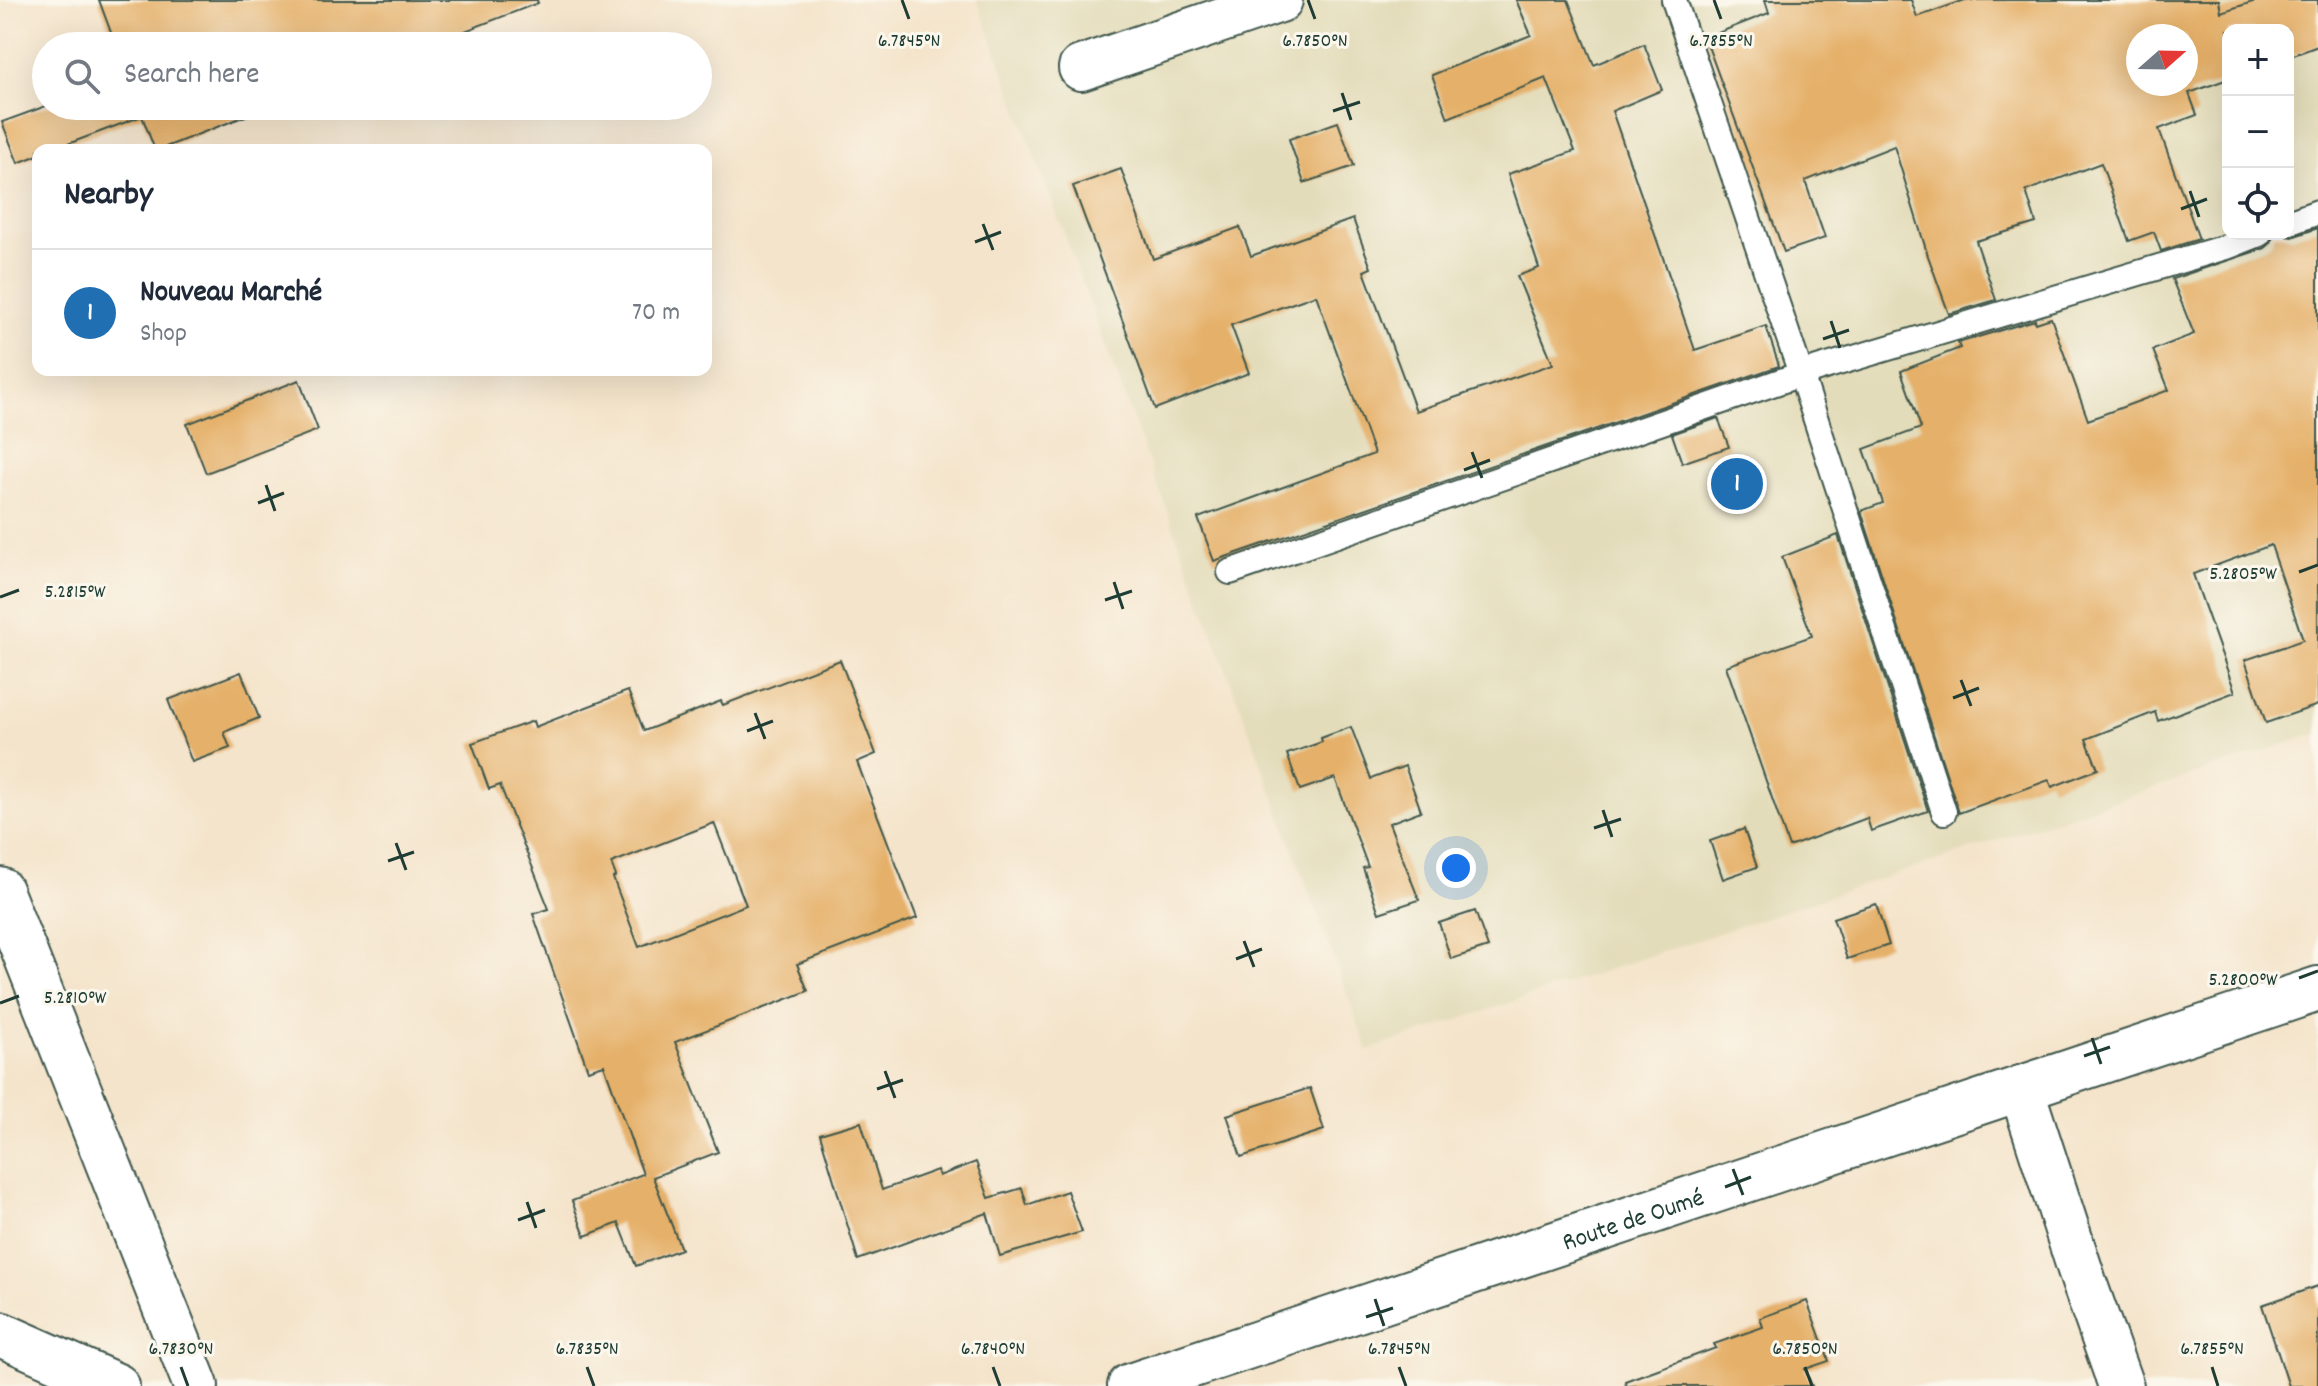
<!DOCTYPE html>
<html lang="en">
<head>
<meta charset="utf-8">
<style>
  body { margin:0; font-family:Dekko,sans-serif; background:#f2f2f3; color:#1f2937 }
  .controls { position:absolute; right:24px; top:24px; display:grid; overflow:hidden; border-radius:16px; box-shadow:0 8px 32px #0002 }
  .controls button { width:72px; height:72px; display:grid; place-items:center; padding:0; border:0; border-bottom:2px solid #e0e1e3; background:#fff; color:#1f2937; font:40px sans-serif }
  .compass { position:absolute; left:2126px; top:24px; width:72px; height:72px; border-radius:50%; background:#fff; box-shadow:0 8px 32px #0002; rotate:70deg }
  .you { position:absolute; left:1456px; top:868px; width:28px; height:28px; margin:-20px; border:6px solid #fff; border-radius:50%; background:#1a73e8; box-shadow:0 0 0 12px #1a73e833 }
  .badge { display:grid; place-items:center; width:52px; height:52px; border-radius:50%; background:#1f6fb2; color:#fff; font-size:26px; font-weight:700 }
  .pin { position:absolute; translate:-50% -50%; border:4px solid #fff; box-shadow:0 2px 8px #0006 }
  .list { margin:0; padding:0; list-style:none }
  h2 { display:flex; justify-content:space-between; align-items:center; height:104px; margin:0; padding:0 32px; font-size:34px }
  h2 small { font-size:26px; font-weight:400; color:#747a83 }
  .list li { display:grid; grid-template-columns:52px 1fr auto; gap:24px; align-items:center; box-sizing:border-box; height:128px; padding:0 32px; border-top:2px solid #e0e1e3 }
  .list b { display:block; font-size:30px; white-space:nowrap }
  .list p { margin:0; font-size:26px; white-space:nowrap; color:#747a83 }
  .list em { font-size:26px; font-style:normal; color:#747a83 }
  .icon { flex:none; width:44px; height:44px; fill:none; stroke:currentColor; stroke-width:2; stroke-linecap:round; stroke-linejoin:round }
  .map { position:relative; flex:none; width:2318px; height:1386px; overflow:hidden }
  .search { position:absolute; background:#fff; box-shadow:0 8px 32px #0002; left:32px; top:32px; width:680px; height:88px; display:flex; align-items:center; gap:20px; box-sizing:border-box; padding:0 28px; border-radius:44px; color:#747a83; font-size:30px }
  .panel { position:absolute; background:#fff; box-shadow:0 8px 32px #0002; left:32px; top:144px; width:680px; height:232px; border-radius:16px }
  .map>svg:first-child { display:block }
  .built { fill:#e3dcba; fill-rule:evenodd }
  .building { fill:#e5b069; fill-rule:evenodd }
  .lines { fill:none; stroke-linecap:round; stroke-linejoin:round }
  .lane-casing { stroke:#3f564b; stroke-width:28 }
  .street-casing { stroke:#3f564b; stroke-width:48 }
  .secondary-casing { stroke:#3f564b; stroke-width:48 }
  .lane { stroke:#fff; stroke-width:24 }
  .street { stroke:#fff; stroke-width:44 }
  .secondary { stroke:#fff; stroke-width:44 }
  .ticks { fill:none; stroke:#1f3d34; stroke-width:3 }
  .labels { text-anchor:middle; stroke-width:6; stroke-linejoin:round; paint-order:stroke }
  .street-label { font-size:26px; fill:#1f3d34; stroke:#fbf7ec }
  .ticks-label { font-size:20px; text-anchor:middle; fill:#1f3d34; stroke:#fbf7ec; stroke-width:6; stroke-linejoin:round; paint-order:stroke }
</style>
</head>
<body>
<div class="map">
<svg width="2318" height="1386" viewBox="0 0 2318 1386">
  <rect width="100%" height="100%" fill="#fbf7ec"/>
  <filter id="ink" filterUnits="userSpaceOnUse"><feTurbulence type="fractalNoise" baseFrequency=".0125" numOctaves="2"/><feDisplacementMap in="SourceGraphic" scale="16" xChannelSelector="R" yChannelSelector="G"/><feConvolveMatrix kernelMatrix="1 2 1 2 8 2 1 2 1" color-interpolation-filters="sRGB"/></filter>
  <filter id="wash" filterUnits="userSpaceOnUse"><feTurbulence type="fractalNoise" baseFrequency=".006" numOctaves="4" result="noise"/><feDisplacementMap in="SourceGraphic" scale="32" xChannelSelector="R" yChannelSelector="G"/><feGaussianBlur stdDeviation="1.8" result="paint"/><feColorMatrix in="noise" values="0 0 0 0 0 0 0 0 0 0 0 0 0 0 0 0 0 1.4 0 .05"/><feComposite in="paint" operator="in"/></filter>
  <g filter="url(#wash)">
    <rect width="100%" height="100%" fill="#f4e4cb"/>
    <path class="built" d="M 977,0 L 2318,0 L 2318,733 L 1368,1050 ZM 2228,30 L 2288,30 L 2288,234 L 2228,234 ZM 2138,36 L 2186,36 L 2186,84 L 2138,84 Z"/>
    <g id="blocks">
      <g class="building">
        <path d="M 99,0 L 537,0 L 538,3 L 426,46 L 116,46 Z"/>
        <path d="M 1516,0 L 1568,0 L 1594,65 L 1644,44 L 1662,90 L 1612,111 L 1695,350 L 1766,326 L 1779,366 L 1214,561 L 1198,518 L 1374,454 L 1316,295 L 1231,325 L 1249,373 L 1155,409 L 1073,186 L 1121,169 L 1153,259 L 1240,227 L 1251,256 L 1353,219 L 1371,268 L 1364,271 L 1416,411 L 1553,364 L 1517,276 L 1539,268 L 1508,174 L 1575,151 L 1546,78 L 1448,118 L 1432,75 L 1531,35 Z"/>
        <path d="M 1765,0 L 1911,0 L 1917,17 L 1965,0 L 2219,0 L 2221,12 L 2259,0 L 2318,0 L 2318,46 L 2288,57 L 2288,30 L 2228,30 L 2228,79 L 2189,93 L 2197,115 L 2159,129 L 2199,239 L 2161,251 L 2154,232 L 2129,241 L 2101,163 L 2026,191 L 2036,223 L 1976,241 L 1996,300 L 1949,314 L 1928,256 L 1894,146 L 1805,181 L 1825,238 L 1784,252 L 1705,38 L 1769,13 ZM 2138,36 L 2186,36 L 2186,84 L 2138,84 Z"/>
        <path d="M 46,106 L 271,106 L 158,150 L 155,150 L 142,116 L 52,150 L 38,150 L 38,155 L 18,163 L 2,122 Z"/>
        <path d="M 1338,122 L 1354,166 L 1304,183 L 1289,139 Z"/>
        <path d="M 2318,228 L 2318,705 L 2266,723 L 2245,660 L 2303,640 L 2271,545 L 2193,574 L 2235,692 L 2158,721 L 2155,712 L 2086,739 L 2098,769 L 2052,787 L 2049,780 L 1959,813 L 1861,511 L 1883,503 L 1864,449 L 1921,428 L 1901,371 L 1960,348 L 1958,343 L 2035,320 L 2036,323 L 2051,318 L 2088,420 L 2169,390 L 2153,350 L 2194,334 L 2172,279 L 2265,248 L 2271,243 L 2274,234 L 2292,237 Z"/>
        <path d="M 299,380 L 318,430 L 206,473 L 187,424 Z"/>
        <path d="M 1718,418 L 1729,447 L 1682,463 L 1672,434 Z"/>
        <path d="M 1838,535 L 1928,811 L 1871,831 L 1867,818 L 1789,847 L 1726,666 L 1812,636 L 1782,557 Z"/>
        <path d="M 840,660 L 876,754 L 857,762 L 917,918 L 797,964 L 808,991 L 675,1042 L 718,1152 L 653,1177 L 681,1249 L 636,1266 L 619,1223 L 585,1236 L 572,1201 L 643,1174 L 604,1065 L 588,1070 L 533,914 L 549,909 L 500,785 L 489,789 L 472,743 L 533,721 L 535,727 L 628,691 L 644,731 L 721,701 L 723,705 ZM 714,823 L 746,905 L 639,947 L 613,878 L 616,876 L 611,863 Z"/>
        <path d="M 241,672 L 259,718 L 224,732 L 230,748 L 192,762 L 168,700 Z"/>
        <path d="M 1351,727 L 1371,779 L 1405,766 L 1421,811 L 1389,823 L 1419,900 L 1379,913 L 1363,868 L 1368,867 L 1335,778 L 1300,790 L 1287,754 L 1322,742 L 1321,738 Z"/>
        <path d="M 1744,829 L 1757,867 L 1723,879 L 1710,841 Z"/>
        <path d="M 1876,904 L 1889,945 L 1847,959 L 1833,918 Z"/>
        <path d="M 1475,911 L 1488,947 L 1451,959 L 1439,923 Z"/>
        <path d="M 1310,1088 L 1324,1130 L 1241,1157 L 1227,1115 Z"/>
        <path d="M 861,1122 L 882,1190 L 937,1170 L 939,1176 L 976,1162 L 989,1198 L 1022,1188 L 1027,1205 L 1067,1191 L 1082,1232 L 1000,1256 L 987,1213 L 858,1260 L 820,1134 Z"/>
        <path d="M 2318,1286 L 2318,1386 L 2289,1386 L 2262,1305 Z"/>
        <path d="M 1807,1301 L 1829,1361 L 1805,1369 L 1812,1386 L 1626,1386 L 1625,1381 L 1716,1348 L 1714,1344 L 1763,1327 L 1760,1318 Z"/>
      </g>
    </g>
  </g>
  <g filter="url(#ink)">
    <use href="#blocks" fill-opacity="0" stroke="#3f564b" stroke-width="2"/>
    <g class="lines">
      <defs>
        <g id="lane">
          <path d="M 1674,0 L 1801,374 L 1944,812"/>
          <path d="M 2288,223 L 2318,212"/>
          <path d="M 1230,572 L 1801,374 L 2229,246 L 2259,234"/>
        </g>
        <g id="street">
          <path d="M 1081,68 L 1280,0"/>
          <path d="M 0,890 L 196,1386"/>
          <path d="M 2021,1088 L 2084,1282 L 2121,1386"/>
          <path d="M 0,1334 L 117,1386"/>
        </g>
        <g id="secondary">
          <path id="s1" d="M 1130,1386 L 2318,989"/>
        </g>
      </defs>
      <use href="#lane" class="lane-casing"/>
      <use href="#street" class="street-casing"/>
      <use href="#secondary" class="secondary-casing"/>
      <use href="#lane" class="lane"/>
      <use href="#street" class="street"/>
      <use href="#secondary" class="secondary"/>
    </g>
  </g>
  <path class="ticks" d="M 902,0 L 909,19M 1308,0 L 1315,19M 1714,0 L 1721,19M 1342,93 L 1351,120M 1333,111 L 1360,102M 2190,191 L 2199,217M 2181,209 L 2207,199M 983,224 L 993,250M 975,242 L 1001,232M 1831,321 L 1840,348M 1823,339 L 1849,330M 1472,452 L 1482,478M 1464,470 L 1490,460M 266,485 L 275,511M 258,503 L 284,493M 2299,572 L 2318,565M 1114,582 L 1123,609M 0,597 L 19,590M 1105,600 L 1132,591M 1961,680 L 1971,706M 1953,698 L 1979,688M 755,713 L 765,739M 747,731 L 773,721M 1603,810 L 1612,837M 1594,828 L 1621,819M 396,843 L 406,870M 388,861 L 414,852M 1244,941 L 1254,967M 1236,959 L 1262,949M 2299,978 L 2318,971M 0,1003 L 19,996M 2092,1038 L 2101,1064M 2084,1056 L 2110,1047M 885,1071 L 895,1098M 877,1089 L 903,1080M 1733,1169 L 1743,1195M 1725,1187 L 1751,1177M 527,1202 L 536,1228M 518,1220 L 545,1210M 1375,1299 L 1384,1326M 1366,1317 L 1393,1308M 181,1367 L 188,1386M 587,1367 L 594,1386M 993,1367 L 1000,1386M 1399,1367 L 1406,1386M 1805,1367 L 1812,1386M 2212,1367 L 2218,1386"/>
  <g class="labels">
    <g class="street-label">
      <text dy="9" stroke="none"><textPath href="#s1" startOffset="530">Route de Oumé</textPath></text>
    </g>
  </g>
  <g class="ticks-label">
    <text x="909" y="46">6.7845°N</text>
    <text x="1315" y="46">6.7850°N</text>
    <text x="1721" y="46">6.7855°N</text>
    <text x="2243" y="579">5.2805°W</text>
    <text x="75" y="597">5.2815°W</text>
    <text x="2243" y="985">5.2800°W</text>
    <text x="75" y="1003">5.2810°W</text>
    <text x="181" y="1354">6.7830°N</text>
    <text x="587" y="1354">6.7835°N</text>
    <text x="993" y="1354">6.7840°N</text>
    <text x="1399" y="1354">6.7845°N</text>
    <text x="1805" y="1354">6.7850°N</text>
    <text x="2212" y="1354">6.7855°N</text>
  </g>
</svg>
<div class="controls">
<button>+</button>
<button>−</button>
<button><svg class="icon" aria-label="locate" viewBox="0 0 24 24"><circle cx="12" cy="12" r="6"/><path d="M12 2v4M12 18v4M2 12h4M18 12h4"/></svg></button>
</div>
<svg class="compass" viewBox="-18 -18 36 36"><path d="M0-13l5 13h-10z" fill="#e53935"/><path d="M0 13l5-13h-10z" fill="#747a83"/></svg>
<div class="you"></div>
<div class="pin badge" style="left:1737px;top:484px">1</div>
<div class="search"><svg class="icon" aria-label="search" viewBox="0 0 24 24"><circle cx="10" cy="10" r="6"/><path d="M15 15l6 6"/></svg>Search here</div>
<section class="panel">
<h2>Nearby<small></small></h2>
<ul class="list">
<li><span class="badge">1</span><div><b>Nouveau Marché</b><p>Shop</p></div><em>70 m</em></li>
</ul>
</section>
</div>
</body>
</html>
